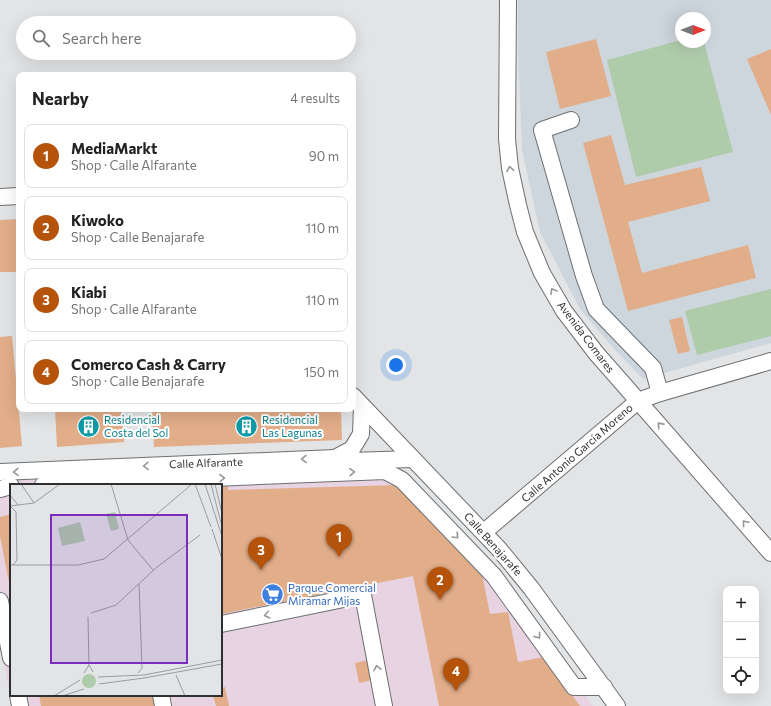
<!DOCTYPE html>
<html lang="en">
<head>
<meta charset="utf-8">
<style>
  body { margin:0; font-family:Commissioner,sans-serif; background:#f2f2f2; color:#222 }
  .controls { position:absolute; right:12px; bottom:12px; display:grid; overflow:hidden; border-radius:8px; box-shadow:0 4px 16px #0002 }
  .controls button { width:36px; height:36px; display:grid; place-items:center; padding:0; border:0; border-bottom:1px solid #e0e0e0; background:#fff; color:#222; font:20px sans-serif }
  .compass { position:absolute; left:675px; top:12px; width:36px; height:36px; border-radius:50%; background:#fff; box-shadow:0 4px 16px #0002; rotate:90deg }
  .you { position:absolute; left:396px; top:365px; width:14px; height:14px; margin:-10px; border:3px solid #fff; border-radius:50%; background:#1a73e8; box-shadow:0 0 0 6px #1a73e833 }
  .badge { display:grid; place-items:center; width:26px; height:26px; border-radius:50%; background:#b45309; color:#fff; font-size:13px; font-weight:700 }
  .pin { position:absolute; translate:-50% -33px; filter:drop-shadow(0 1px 2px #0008) }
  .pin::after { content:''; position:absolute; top:21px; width:14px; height:12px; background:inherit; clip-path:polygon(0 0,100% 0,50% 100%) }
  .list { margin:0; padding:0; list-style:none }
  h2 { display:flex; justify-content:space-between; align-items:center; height:52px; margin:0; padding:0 16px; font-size:17px }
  h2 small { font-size:13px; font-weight:400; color:#767676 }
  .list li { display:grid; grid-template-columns:26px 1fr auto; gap:12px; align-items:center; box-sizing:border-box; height:64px; margin:0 8px 8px; padding:0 8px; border:1px solid #e0e0e0; border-radius:8px }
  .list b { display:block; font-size:15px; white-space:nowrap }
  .list p { margin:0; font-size:13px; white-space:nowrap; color:#767676 }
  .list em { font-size:13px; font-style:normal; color:#767676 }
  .icon { flex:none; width:22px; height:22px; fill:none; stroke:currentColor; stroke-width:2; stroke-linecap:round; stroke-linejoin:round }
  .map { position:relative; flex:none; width:771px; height:706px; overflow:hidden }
  .search { position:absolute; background:#fff; box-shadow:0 4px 16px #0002; left:16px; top:16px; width:340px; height:44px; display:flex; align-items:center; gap:10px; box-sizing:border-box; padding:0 14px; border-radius:22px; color:#767676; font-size:15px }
  .panel { position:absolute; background:#fff; box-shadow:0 4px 16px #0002; left:16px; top:72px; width:340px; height:340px; border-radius:8px }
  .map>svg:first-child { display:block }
  .commercial { fill:#e7d3e2; fill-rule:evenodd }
  .built { fill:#ced6dd; fill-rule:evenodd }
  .green { fill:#aecbaa }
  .building { fill:#e2ad89 }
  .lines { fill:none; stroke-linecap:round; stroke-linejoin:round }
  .minor-casing { stroke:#6d6f71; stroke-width:18 }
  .minor { stroke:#fff; stroke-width:16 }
  .oneway { stroke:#969798 }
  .labels { text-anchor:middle; stroke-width:4; stroke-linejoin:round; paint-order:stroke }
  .street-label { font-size:11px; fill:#2e2f30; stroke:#fff }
  .culture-label { font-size:11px; fill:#0d838f; stroke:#fff; text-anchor:start }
  .shop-label { font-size:11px; fill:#366cbe; stroke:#fff; text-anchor:start }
  .inset-road { fill:none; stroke:#9a9c9d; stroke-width:1 }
  .view { fill:#7b2cbf; fill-opacity:0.15; stroke:#7b2cbf; stroke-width:2 }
  .inset-edge { fill:none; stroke:#2e2f30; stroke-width:2 }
</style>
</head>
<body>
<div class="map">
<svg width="771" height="706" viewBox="0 0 771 706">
  <rect width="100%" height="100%" fill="#e2e4e6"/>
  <path class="commercial" d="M 396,466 L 493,567 L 593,706 L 12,706 L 0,642 L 0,480 ZM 11,485 L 221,485 L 221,695 L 11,695 Z"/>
  <path class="built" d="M 518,0 L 771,0 L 771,343 L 643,379 L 615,350 L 580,309 L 540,232 L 522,150 L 518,51 ZM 681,18 L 705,18 L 705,42 L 681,42 Z"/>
  <g class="green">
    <path d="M 681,40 L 681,42 L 704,42 L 733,152 L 636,177 L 607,60 Z"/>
    <path d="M 771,289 L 771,336 L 697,355 L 685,311 Z"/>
  </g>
  <g class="building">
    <path d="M 596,39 L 611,96 L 560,109 L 546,52 Z"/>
    <path d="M 771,49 L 771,115 L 747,59 Z"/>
    <path d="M 611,135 L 625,185 L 701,167 L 710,201 L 628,222 L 642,273 L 748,245 L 756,278 L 628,311 L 583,143 Z"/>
    <path d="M 19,219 L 19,272 L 0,272 L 0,220 Z"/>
    <path d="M 682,317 L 690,351 L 678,354 L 669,320 Z"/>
    <path d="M 12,336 L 22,446 L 0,448 L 0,337 Z"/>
    <path d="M 55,409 L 121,409 L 124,442 L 57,447 Z"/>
    <path d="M 152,409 L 339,409 L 341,411 L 342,440 L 154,447 Z"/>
    <path d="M 221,484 L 228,484 L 228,490 L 398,485 L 482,574 L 490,614 L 508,612 L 518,662 L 544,657 L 580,706 L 439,706 L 413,576 L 221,614 Z"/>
    <path d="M 11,514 L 11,587 L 10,587 L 0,536 L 0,517 Z"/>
    <path d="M 368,660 L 372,680 L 359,683 L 355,663 Z"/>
    <path d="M 225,687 L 229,706 L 216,706 L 213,695 L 221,695 L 221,688 Z"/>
    <path d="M 39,695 L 155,695 L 158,706 L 41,706 Z"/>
  </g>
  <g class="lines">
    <defs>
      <g id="minor">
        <path d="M 508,0 L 507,139 L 510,168 L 518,205 L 525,232 L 542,273 L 564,311 L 596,353 L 618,378 L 771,553"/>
        <path d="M 571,120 L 542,130 L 584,276 L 596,309 L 653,368 L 660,393"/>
        <path d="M 0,197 L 19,196"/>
        <path d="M 353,396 L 499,549 L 531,588 L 617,706"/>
        <path d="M 335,458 L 352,449 L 361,434 L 362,406"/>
        <path d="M 0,472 L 335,458 L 351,461 L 412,459"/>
        <path d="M 43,485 L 385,471 L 402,480 L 494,576 L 574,687 L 604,687"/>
        <path d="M 0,489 L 11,486"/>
        <path d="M 484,532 L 638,401 L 660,393 L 771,361"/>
        <path d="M 0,601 L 11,658"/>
        <path d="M 221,624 L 363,595 L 384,706"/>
        <path d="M 18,695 L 20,706"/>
        <path d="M 161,695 L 163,706"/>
      </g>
    </defs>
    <use href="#minor" class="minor-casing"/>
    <use href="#minor" class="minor"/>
  </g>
  <defs><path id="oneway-chevron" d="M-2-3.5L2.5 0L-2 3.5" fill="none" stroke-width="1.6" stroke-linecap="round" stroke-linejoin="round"/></defs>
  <g class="oneway">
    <use href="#oneway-chevron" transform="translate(510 169) rotate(-101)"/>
    <use href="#oneway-chevron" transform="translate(553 291) rotate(-120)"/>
    <use href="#oneway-chevron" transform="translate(660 425) rotate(-132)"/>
    <use href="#oneway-chevron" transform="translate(304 459) rotate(178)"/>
    <use href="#oneway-chevron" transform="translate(146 466) rotate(178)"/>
    <use href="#oneway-chevron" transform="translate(16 472) rotate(178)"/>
    <use href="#oneway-chevron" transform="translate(352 472) rotate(-2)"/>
    <use href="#oneway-chevron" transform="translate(222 478) rotate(-2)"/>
    <use href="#oneway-chevron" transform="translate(745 523) rotate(-131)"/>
    <use href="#oneway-chevron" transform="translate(456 536) rotate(46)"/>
    <use href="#oneway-chevron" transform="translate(267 615) rotate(169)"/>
    <use href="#oneway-chevron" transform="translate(538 636) rotate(54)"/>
    <use href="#oneway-chevron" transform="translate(377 668) rotate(-102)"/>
  </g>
  <defs>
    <symbol id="building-disc" viewBox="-11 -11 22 22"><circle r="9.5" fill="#0f9aa8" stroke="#fff"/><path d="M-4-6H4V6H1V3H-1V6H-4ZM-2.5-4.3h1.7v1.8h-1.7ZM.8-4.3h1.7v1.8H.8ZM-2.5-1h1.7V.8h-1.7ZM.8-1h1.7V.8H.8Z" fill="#fff"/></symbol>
    <symbol id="supermarket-disc" viewBox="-11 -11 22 22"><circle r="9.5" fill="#3f7fe0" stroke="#fff"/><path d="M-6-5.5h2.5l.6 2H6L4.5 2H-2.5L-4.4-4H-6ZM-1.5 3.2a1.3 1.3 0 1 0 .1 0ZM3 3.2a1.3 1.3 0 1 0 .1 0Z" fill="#fff"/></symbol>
  </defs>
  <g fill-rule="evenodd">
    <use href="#building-disc" x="76" y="414" width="25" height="25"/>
    <use href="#building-disc" x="234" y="414" width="25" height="25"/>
    <use href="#supermarket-disc" x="260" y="582" width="25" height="25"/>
  </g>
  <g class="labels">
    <g class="street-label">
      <text transform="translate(586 337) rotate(53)" y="4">Avenida Comares</text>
      <text transform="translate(577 453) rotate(-41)" y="4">Calle Antonio García Moreno</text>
      <text transform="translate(206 463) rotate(-2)" y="4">Calle Alfarante</text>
      <text transform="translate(493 544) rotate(48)" y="4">Calle Benajarafe</text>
    </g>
    <g class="culture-label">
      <text x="104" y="424">Residencial<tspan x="104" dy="13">Costa del Sol</tspan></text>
      <text x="262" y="424">Residencial<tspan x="262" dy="13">Las Lagunas</tspan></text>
    </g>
    <g class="shop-label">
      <text x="288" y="592">Parque Comercial<tspan x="288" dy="13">Miramar Mijas</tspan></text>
    </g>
  </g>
  <g transform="translate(10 484)">
    <rect width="212" height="212" fill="#e2e4e6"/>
    <path d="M 105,28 L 109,45 L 101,47 L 96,30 ZM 70,38 L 75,57 L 52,62 L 48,44 ZM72 197a7 7 0 1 1 14 0a7 7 0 1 1-14 0Z" fill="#aecbaa"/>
    <path class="inset-road" d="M 11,0 L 24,19M 101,0 L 118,56 L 143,86M 185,0 L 201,43M 195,0 L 212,52M 201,0 L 211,39M 205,0 L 212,29M 0,11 L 8,21M 0,22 L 6,28 L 7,76 L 3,81M 0,22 L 24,19 L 50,0M 202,45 L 212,75M 0,81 L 68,81 L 94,75 L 182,0M 81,129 L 106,121 L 147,83 L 190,51M 78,133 L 79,181M 74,189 L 79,181 L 83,188M 128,189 L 132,184 L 129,100M 166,191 L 175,212M 88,193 L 134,191 L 212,176M 89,200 L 134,194 L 212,180M 44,212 L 70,196M 52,212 L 74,205"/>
    <path class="view" d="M 41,31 L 177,31 L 177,179 L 41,179 Z"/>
    <rect width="212" height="212" class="inset-edge"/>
  </g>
</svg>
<div class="controls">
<button>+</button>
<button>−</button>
<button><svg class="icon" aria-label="locate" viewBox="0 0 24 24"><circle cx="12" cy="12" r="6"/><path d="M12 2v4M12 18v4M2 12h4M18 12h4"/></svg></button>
</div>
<svg class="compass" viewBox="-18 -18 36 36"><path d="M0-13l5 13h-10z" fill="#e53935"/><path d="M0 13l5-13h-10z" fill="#767676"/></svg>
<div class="you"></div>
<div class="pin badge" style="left:339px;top:557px">1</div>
<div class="pin badge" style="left:440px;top:600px">2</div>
<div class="pin badge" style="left:261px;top:570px">3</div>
<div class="pin badge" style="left:456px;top:691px">4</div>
<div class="search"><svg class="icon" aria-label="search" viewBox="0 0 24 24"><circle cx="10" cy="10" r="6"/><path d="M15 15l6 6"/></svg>Search here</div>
<section class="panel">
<h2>Nearby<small>4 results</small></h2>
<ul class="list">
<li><span class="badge">1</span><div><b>MediaMarkt</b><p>Shop · Calle Alfarante</p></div><em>90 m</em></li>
<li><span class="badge">2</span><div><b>Kiwoko</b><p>Shop · Calle Benajarafe</p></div><em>110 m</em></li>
<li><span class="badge">3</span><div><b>Kiabi</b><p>Shop · Calle Alfarante</p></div><em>110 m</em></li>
<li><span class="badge">4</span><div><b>Comerco Cash &amp; Carry</b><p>Shop · Calle Benajarafe</p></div><em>150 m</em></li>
</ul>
</section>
</div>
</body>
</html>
